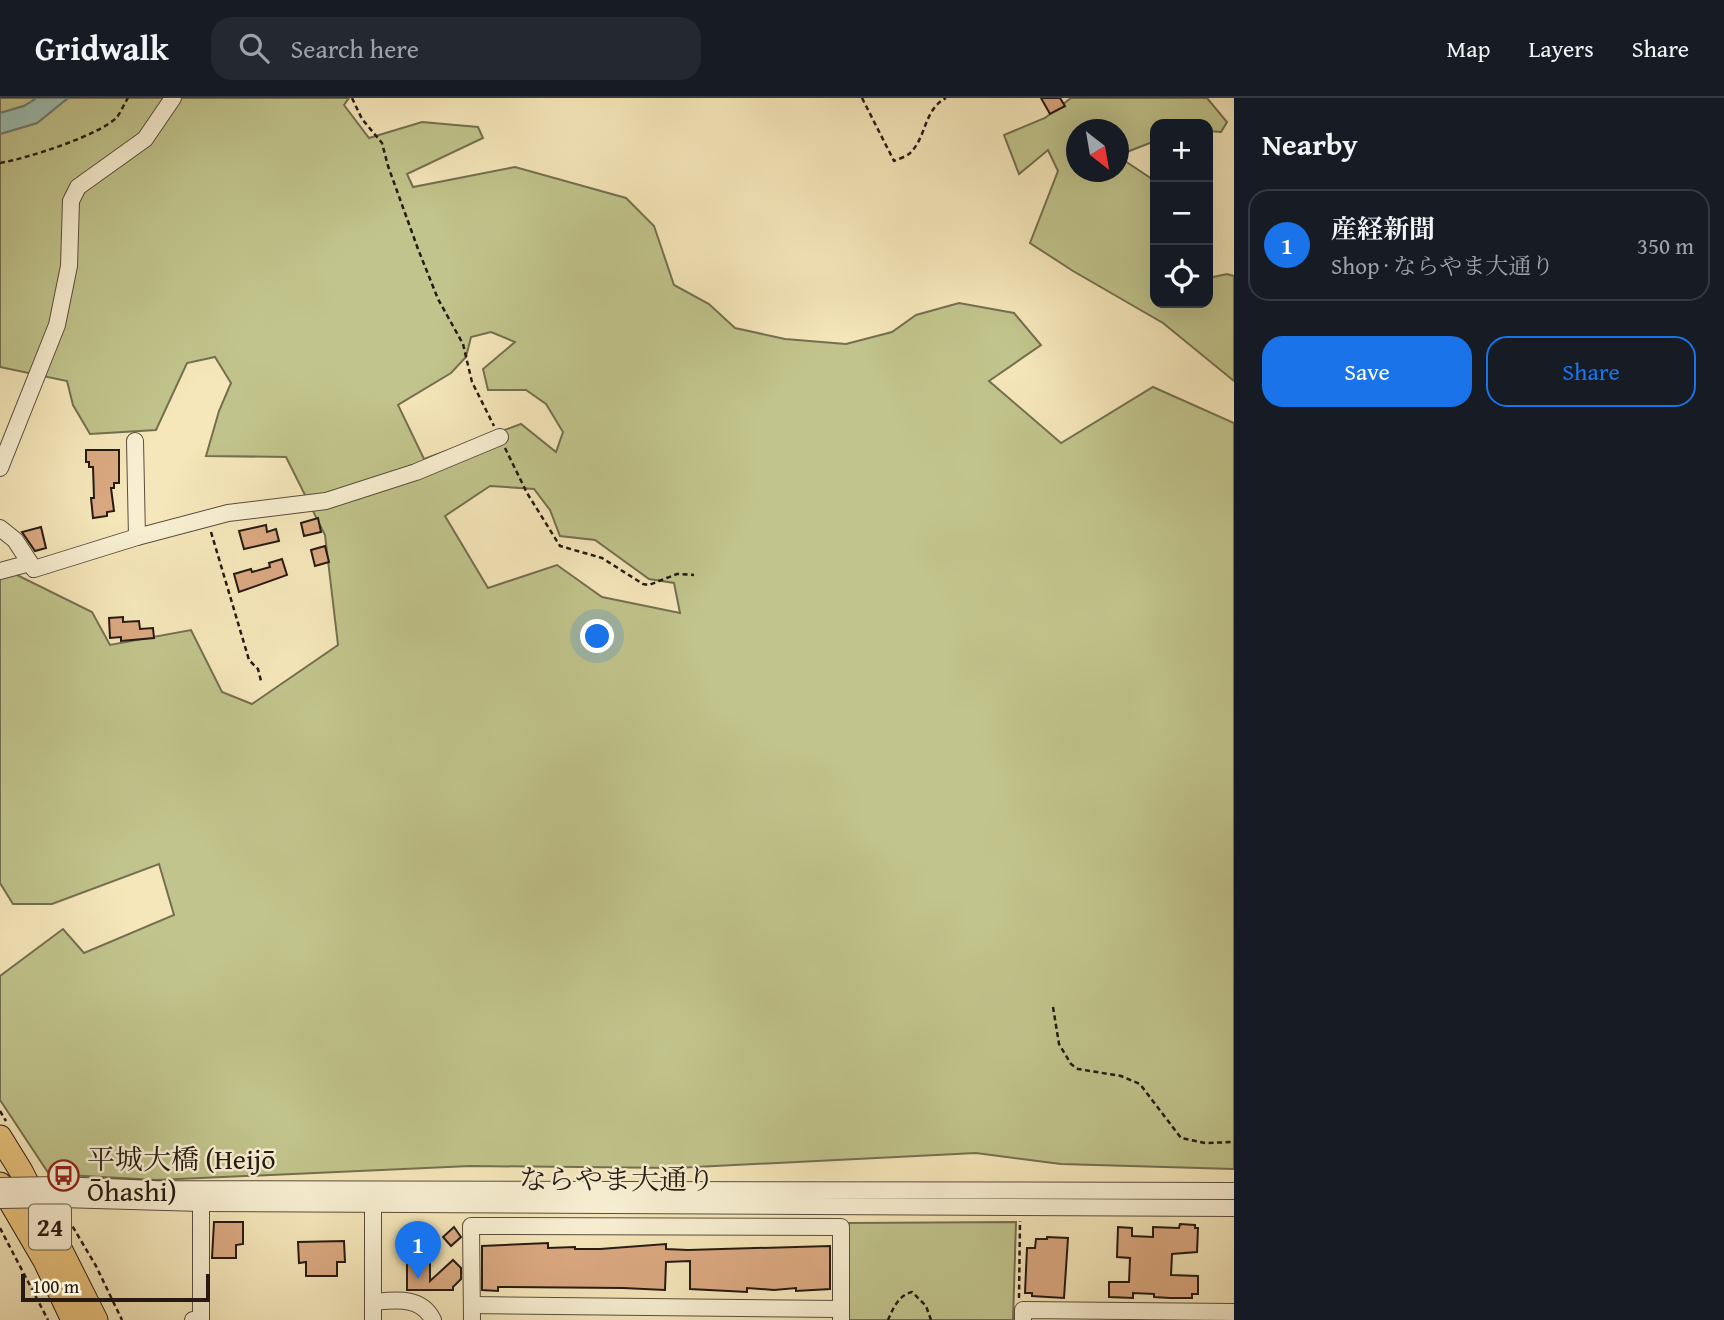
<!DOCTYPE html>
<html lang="en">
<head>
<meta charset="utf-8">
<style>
  body { margin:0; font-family:"Gentium Book Plus","Noto Serif JP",serif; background:#242831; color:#f1f3f6 }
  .controls { position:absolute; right:21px; top:21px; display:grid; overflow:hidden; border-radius:14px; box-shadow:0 7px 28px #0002 }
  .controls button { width:63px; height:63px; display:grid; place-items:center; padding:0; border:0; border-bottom:2px solid #363941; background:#171b24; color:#f1f3f6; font:35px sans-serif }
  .compass { position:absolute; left:1066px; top:21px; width:63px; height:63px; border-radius:50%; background:#171b24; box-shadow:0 7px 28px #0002; rotate:149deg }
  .scale { position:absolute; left:21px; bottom:18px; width:189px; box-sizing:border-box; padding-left:7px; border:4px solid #261a13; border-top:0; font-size:19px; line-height:24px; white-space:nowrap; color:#261a13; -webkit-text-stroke:5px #f8efd2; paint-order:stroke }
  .you { position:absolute; left:598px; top:539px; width:24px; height:24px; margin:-18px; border:5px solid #fff; border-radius:50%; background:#1a73e8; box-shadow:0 0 0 10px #1a73e833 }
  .badge { display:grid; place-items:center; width:46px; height:46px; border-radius:50%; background:#1a73e8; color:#fff; font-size:23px; font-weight:700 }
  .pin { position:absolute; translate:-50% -58px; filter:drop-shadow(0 2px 4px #0008) }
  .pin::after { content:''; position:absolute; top:37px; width:24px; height:21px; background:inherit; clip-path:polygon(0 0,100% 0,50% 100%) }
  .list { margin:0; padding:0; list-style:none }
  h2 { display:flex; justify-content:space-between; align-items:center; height:91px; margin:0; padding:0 28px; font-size:30px }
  h2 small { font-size:23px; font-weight:400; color:#9ea1a6 }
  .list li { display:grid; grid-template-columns:46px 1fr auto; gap:21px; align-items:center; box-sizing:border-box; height:112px; margin:0 14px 14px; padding:0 14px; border:2px solid #363941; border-radius:21px }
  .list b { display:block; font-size:26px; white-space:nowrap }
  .list p { margin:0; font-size:23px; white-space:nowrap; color:#9ea1a6 }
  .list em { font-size:23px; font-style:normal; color:#9ea1a6 }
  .actions { display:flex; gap:14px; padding:21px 28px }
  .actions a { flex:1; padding:16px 0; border:2px solid #1a73e8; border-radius:21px; text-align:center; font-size:24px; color:#1a73e8 }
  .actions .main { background:#1a73e8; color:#fff }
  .icon { flex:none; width:38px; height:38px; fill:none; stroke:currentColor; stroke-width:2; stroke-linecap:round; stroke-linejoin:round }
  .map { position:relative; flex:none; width:1234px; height:1222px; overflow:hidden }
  header { display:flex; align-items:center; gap:42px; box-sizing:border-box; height:98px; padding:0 35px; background:#171b24; border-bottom:2px solid #363941 }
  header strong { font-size:33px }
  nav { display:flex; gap:38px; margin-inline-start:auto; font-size:24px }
  .search { width:490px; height:63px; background:#242831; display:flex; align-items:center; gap:18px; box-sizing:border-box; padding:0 24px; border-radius:21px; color:#9ea1a6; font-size:26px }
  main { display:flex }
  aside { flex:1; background:#171b24 }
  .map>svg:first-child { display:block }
  .green { fill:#c1c48c; stroke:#746f50; stroke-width:2; fill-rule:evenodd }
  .water { fill:#9cbfb2; stroke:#6d7d72; stroke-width:2 }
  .building { fill:#dba981; stroke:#261a13; stroke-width:2 }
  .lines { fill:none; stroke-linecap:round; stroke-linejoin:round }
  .minor-casing { stroke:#5a4d3d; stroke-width:18 }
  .highway-casing { stroke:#261a13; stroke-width:25 }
  .path { stroke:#261a13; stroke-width:2.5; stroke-dasharray:5 3.5; stroke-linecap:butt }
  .minor { stroke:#f8efd2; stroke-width:16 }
  .highway { stroke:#eac47d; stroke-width:23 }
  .minor-bridge-casing { stroke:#5a4d3d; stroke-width:18; stroke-linecap:butt }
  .minor-bridge { stroke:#f8efd2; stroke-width:16 }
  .labels { text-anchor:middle; stroke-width:5; stroke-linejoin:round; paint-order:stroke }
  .shield { fill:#f8efd2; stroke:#655a4c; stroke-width:2 }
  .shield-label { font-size:26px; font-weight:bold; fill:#261a13 }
  .poi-label { font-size:28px; fill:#261a13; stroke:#f8efd2; text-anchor:start }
  .street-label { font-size:28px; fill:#261a13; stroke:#f8efd2 }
</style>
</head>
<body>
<header>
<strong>Gridwalk</strong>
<div class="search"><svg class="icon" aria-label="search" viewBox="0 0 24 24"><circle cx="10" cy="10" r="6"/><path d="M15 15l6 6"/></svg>Search here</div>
<nav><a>Map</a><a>Layers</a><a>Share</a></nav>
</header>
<main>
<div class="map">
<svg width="1234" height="1222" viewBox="0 0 1234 1222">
  <rect width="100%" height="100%" fill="#f5e7ba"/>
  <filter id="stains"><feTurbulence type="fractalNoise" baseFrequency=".00286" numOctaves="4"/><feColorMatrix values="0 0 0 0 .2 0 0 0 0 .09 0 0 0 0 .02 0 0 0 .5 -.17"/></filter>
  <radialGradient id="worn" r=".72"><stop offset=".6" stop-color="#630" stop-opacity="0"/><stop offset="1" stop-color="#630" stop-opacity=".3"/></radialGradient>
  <g class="green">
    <path d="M 0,0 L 37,0 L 24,8 L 0,15 Z"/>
    <path d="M 68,0 L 349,0 L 344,7 L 369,40 L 422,24 L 478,29 L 483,40 L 407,76 L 413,89 L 515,69 L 626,100 L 654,128 L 674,187 L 709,206 L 735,230 L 785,241 L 846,246 L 892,234 L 916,217 L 959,205 L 1014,215 L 1041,247 L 989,283 L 1061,345 L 1153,289 L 1234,325 L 1234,1071 L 1061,1066 L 976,1055 L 676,1070 L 470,1068 L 156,1082 L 49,1076 L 0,1002 L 0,878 L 63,831 L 84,855 L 174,817 L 159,766 L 52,806 L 13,806 L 0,785 L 0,474 L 11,474 L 92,514 L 110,547 L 191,532 L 222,594 L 252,606 L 338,547 L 325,437 L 286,359 L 206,358 L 219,313 L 231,285 L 215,259 L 187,265 L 156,332 L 90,336 L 73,307 L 67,283 L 0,269 L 0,36 L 37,25 ZM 491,234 L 515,244 L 483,271 L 488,292 L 526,292 L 546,306 L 563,334 L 556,354 L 521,326 L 424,361 L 398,307 L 451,275 L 466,259 L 471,239 ZM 490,388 L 534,391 L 550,412 L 560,438 L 595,442 L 649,481 L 674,485 L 680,515 L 602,499 L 557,467 L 488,490 L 445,418 Z"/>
    <path d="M 1071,0 L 1207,0 L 1227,24 L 1221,34 L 1208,33 L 1208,26 L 1155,26 L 1155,43 L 1119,57 L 1118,32 L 1076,32 L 1076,74 L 1118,74 L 1119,59 L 1155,83 L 1155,205 L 1208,205 L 1208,180 L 1227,176 L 1234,178 L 1234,283 L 1163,225 L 1073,173 L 1030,145 L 1058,73 L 1048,52 L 1019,76 L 1004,37 L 1045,20 Z"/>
    <path d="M 1016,1124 L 1013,1222 L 848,1222 L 849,1125 Z"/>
  </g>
  <path class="water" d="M 37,0 L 68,0 L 37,25 L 0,36 L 0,15 L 24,8 Z"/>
  <g class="building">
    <path d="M 1041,0 L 1060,0 L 1065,8 L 1050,16 Z"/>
    <path d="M 86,352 L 119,352 L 119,385 L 114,385 L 114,390 L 111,390 L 114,413 L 107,414 L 107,418 L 93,420 L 91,400 L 94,400 L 93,369 L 89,369 L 89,364 L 86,364 Z"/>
    <path d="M 318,420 L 321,434 L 304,438 L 301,425 Z"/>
    <path d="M 266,427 L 267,434 L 276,431 L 279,443 L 244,451 L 239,433 Z"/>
    <path d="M 41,429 L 46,450 L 35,453 L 22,434 Z"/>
    <path d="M 325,448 L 329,464 L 315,468 L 311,452 Z"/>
    <path d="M 282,461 L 287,477 L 239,494 L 234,476 L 251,471 L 252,474 L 270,469 L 269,465 Z"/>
    <path d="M 123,519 L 123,524 L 139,523 L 140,531 L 153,530 L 154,540 L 121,543 L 121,539 L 110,540 L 109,520 Z"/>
    <path d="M 214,1124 L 243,1124 L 243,1146 L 236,1147 L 236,1160 L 212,1160 Z"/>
    <path d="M 1180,1126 L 1195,1127 L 1195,1130 L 1198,1130 L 1197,1154 L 1172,1156 L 1171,1177 L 1198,1178 L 1198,1196 L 1192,1196 L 1192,1200 L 1170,1200 L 1154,1199 L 1154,1196 L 1133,1195 L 1133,1200 L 1109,1199 L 1109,1184 L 1129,1184 L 1130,1160 L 1117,1159 L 1118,1129 L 1132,1130 L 1132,1138 L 1153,1139 L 1153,1129 L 1179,1130 Z"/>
    <path d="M 454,1129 L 461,1139 L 451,1148 L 443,1139 Z"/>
    <path d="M 407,1132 L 430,1132 L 430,1183 L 453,1162 L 461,1170 L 461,1181 L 453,1189 L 453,1192 L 407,1192 Z"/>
    <path d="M 1047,1139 L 1068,1140 L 1064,1200 L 1032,1198 L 1032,1195 L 1025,1195 L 1027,1150 L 1035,1150 L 1036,1141 L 1047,1141 Z"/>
    <path d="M 344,1143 L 345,1164 L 337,1164 L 337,1178 L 306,1178 L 306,1164 L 299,1165 L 298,1144 Z"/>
    <path d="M 548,1145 L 548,1150 L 575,1149 L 575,1151 L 600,1151 L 666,1146 L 666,1151 L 688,1152 L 830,1148 L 830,1191 L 796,1193 L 796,1190 L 774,1192 L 747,1190 L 747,1194 L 690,1191 L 690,1163 L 666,1164 L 665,1192 L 623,1190 L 498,1189 L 498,1193 L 482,1192 L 482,1148 Z"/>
  </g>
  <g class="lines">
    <defs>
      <g id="minor">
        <path d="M 135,343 L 137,439"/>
        <path d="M 0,370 L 57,227 L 69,168 L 71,103 L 78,89 L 145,41 L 173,0"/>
        <path d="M 0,430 L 15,442 L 34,471 L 137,439 L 228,415 L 326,403 L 416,374 L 500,339"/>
        <path d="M 0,473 L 30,465"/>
        <path d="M 58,1087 L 155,1091 L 1234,1093"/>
        <path d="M 60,1101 L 201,1105 L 1234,1110"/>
        <path d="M 373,1204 C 396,1202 421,1198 433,1222"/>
        <path d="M 472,1207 L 840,1211"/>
        <path d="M 193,1222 L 201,1221 L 201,1105"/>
        <path d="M 373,1222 L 373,1096"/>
        <path d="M 472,1222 L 471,1128 L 841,1129 L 841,1222"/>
        <path d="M 1023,1222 L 1023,1212 L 1234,1214"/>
      </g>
      <g id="highway">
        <path d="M 0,1039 L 21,1073 L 96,1222"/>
        <path d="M 0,1086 L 45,1163 L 73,1222"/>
      </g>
    </defs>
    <use href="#minor" class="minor-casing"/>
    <use href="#highway" class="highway-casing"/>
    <g class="path">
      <path d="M 352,0 L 362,21 L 382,45 L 388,68 L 418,151 L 438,201 L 463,246 L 472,284 L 494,328"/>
      <path d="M 862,0 L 894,63 C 898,61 905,59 909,56 C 927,40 923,12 946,0"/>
      <path d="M 0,65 C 25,61 101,37 117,19 C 121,14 124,6 128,0"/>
      <path d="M 505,350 L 527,395 L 560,448 L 602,460 L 643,486 L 649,487 L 677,476 L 694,477"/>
      <path d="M 211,434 L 249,562 L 258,571 L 261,583"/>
      <path d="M 1053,909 L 1059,946 L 1071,966 L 1078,971 L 1121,978 L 1140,986 L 1181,1040 L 1205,1045 L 1234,1044"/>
      <path d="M 0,1013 L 6,1023"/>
      <path d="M 64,1114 L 96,1168 L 122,1222"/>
      <path d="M 0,1130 L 48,1222"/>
      <path d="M 1019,1200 L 1020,1123"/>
      <path d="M 888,1222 C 893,1210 899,1197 912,1194 L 926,1208 L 931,1222"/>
    </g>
    <use href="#minor" class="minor"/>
    <use href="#highway" class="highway"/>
    <defs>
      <g id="minor-bridge">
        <path d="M 0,1088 L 58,1087"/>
        <path d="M 0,1102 L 60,1101"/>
      </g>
    </defs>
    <use href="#minor-bridge" class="minor-bridge-casing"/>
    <use href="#minor-bridge" class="minor-bridge"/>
  </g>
  <defs>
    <symbol id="bus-ring" viewBox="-11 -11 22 22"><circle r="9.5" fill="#f8efd2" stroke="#8f2418" stroke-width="1.5"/><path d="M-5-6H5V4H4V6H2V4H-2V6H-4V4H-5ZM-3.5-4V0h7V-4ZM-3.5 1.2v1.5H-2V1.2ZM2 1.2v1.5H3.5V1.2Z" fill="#8f2418"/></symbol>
  </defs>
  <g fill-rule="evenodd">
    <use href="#bus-ring" x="46" y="1060" width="35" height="35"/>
  </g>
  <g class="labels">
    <rect class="shield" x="29" y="1106.5" width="42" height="45" rx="5"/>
    <g class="shield-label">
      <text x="50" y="1138">24</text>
    </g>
    <g class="poi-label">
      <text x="87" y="1071">平城大橋 (Heijō<tspan x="87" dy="32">Ōhashi)</tspan></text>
    </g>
    <g class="street-label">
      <text x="617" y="1091">ならやま大通り</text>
    </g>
  </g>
  <rect width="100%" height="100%" filter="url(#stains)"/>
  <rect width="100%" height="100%" fill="url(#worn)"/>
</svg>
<div class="controls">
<button>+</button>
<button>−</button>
<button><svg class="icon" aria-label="locate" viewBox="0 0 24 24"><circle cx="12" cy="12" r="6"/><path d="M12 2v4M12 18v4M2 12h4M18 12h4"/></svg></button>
</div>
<svg class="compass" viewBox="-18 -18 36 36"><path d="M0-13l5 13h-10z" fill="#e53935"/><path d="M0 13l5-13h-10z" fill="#9ea1a6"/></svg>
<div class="scale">100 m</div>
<div class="you"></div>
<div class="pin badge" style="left:418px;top:1181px">1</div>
</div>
<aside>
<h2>Nearby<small></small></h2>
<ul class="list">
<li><span class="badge">1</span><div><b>産経新聞</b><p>Shop · ならやま大通り</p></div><em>350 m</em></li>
</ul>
<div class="actions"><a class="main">Save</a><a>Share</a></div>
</aside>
</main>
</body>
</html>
